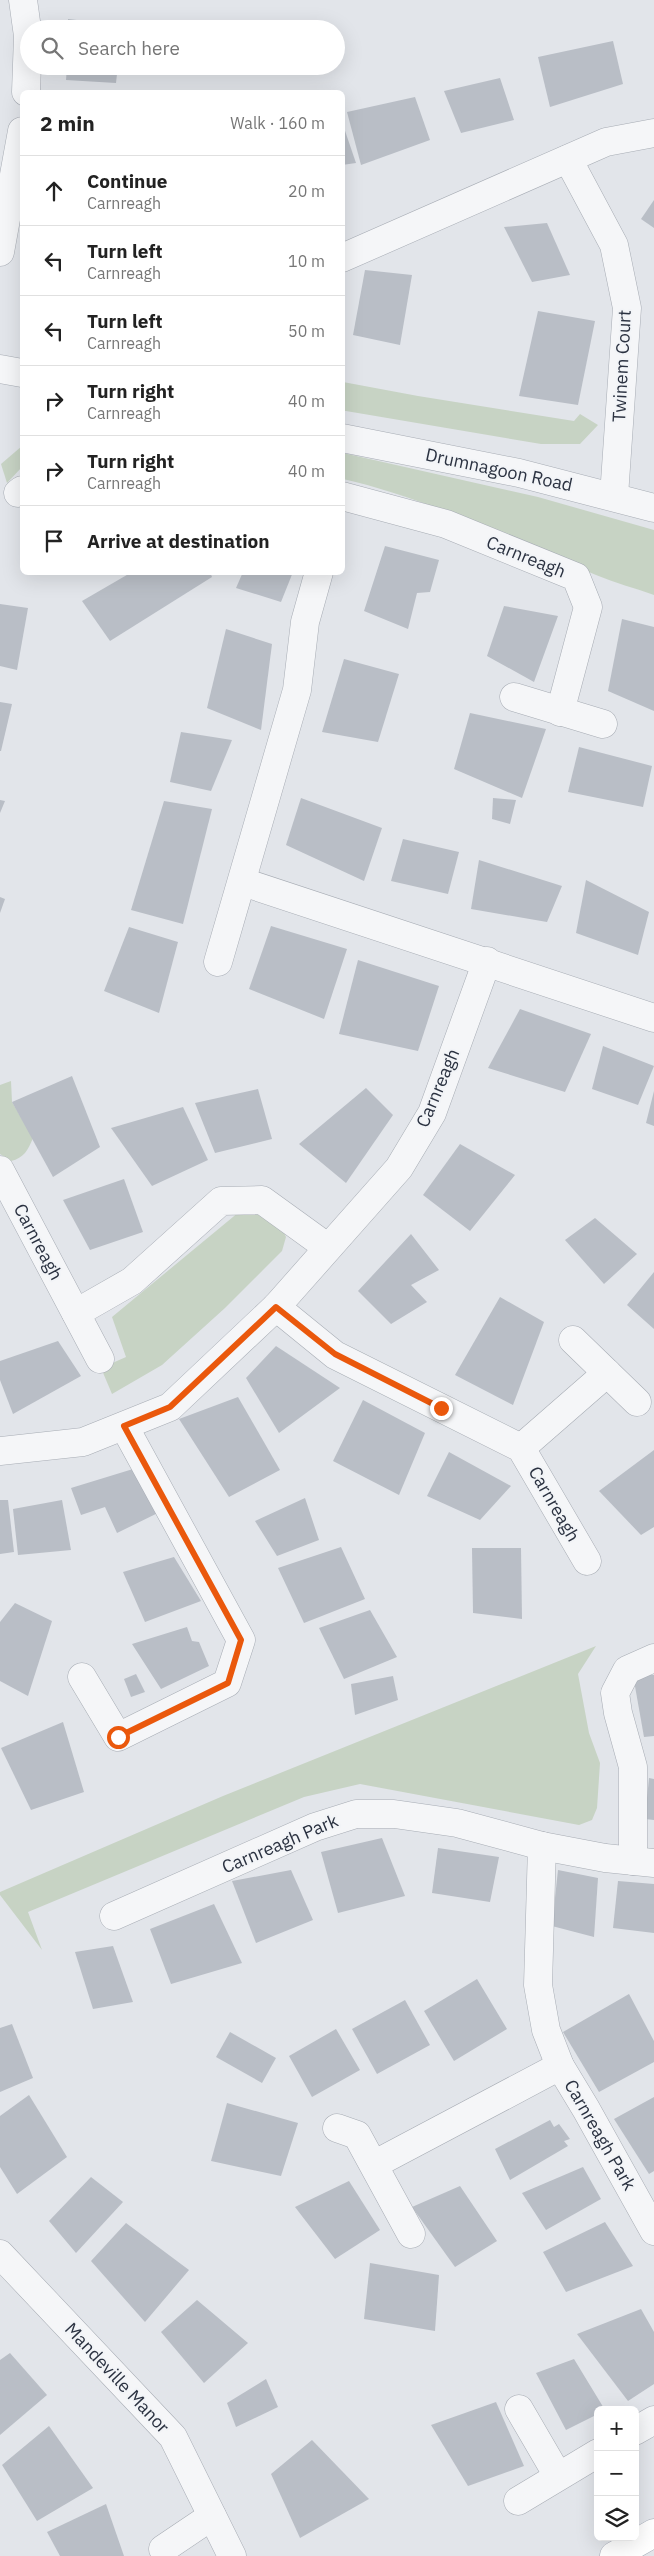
<!DOCTYPE html>
<html lang="en">
<head>
<meta charset="utf-8">
<style>
  body { margin:0; font-family:"IBM Plex Sans",sans-serif; background:#f2f2f2; color:#222 }
  .controls { position:absolute; right:15px; bottom:15px; display:grid; overflow:hidden; border-radius:8px; box-shadow:0 5px 20px #0002 }
  .controls button { width:45px; height:45px; display:grid; place-items:center; padding:0; border:0; border-bottom:1px solid #e0e0e0; background:#fff; color:#222; font:25px sans-serif }
  .stop { position:absolute; width:15px; height:15px; margin:-11px; border:4px solid #ea580c; border-radius:50%; background:#fff }
  .stop.end { background:#ea580c; border-color:#fff; box-shadow:0 1px 5px #0008 }
  .list { margin:0; padding:0; list-style:none }
  h2 { display:flex; justify-content:space-between; align-items:center; height:65px; margin:0; padding:0 20px; font-size:21px }
  h2 small { font-size:16px; font-weight:400; color:#767676 }
  .list li { display:grid; grid-template-columns:32px 1fr auto; gap:15px; align-items:center; box-sizing:border-box; height:70px; padding:0 20px; border-top:1px solid #e0e0e0 }
  .list b { display:block; font-size:19px; white-space:nowrap }
  .list p { margin:0; font-size:16px; white-space:nowrap; color:#767676 }
  .list em { font-size:16px; font-style:normal; color:#767676 }
  .icon { flex:none; width:28px; height:28px; fill:none; stroke:currentColor; stroke-width:2; stroke-linecap:round; stroke-linejoin:round }
  .map { position:relative; flex:none; width:654px; height:2556px; overflow:hidden }
  .search { position:absolute; background:#fff; box-shadow:0 5px 20px #0002; left:20px; top:20px; width:325px; height:55px; display:flex; align-items:center; gap:12px; box-sizing:border-box; padding:0 18px; border-radius:28px; color:#767676; font-size:19px }
  .panel { position:absolute; background:#fff; box-shadow:0 5px 20px #0002; left:20px; top:90px; width:325px; height:485px; border-radius:8px }
  .map>svg:first-child { display:block }
  .green { fill:#c7d3c4 }
  .building { fill:#b9bec6 }
  .lines { fill:none; stroke-linecap:round; stroke-linejoin:round }
  .minor-casing { stroke:#a7acb4; stroke-width:29 }
  .primary-casing { stroke:#a2a9b5; stroke-width:29 }
  .minor { stroke:#f5f6f8; stroke-width:28 }
  .primary { stroke:#fff; stroke-width:28 }
  .route { stroke:#ea580c; stroke-width:6 }
  .labels { text-anchor:middle; stroke-width:4; stroke-linejoin:round; paint-order:stroke }
  .street-label { font-size:18px; fill:#2b3241; stroke:#f2f4f7 }
</style>
</head>
<body>
<div class="map">
<svg width="654" height="2556" viewBox="0 0 654 2556">
  <rect width="100%" height="100%" fill="#e2e5ea"/>
  <g class="green">
    <path d="M 343,382 L 418,396 L 574,421 L 580,414 L 598,425 L 580,444 L 541,444 L 346,411 L 343,411 Z"/>
    <path d="M 22,446 L 22,467 L 7,483 L 1,464 Z"/>
    <path d="M 343,453 L 538,497 L 654,530 L 654,595 C 635,588 615,583 596,575 C 513,541 431,499 343,479 Z"/>
    <path d="M 11,1081 L 12,1102 L 33,1138 C 28,1150 24,1158 11,1161 L 0,1154 L 0,1085 Z"/>
    <path d="M 263,1211 L 280,1223 L 286,1237 L 282,1251 L 225,1308 L 162,1365 L 112,1394 L 101,1368 L 126,1357 L 112,1317 L 239,1212 Z"/>
    <path d="M 596,1646 L 578,1674 L 589,1733 L 600,1763 L 597,1808 L 592,1820 L 579,1825 L 360,1784 L 304,1797 L 28,1912 L 42,1950 L 0,1895 L 0,1892 L 223,1796 Z"/>
  </g>
  <g class="building">
    <path d="M 68,19 L 120,25 L 120,29 L 68,29 Z"/>
    <path d="M 613,41 L 623,84 L 550,107 L 538,57 Z"/>
    <path d="M 67,66 L 132,66 L 131,72 L 117,74 L 116,83 L 66,80 Z"/>
    <path d="M 500,78 L 514,120 L 461,133 L 444,91 Z"/>
    <path d="M 415,97 L 430,140 L 361,165 L 347,112 Z"/>
    <path d="M 342,122 L 356,163 L 342,165 Z"/>
    <path d="M 654,200 L 654,228 L 641,219 Z"/>
    <path d="M 547,223 L 570,275 L 532,282 L 504,227 Z"/>
    <path d="M 365,270 L 412,275 L 400,345 L 353,335 Z"/>
    <path d="M 538,311 L 595,321 L 578,405 L 519,396 Z"/>
    <path d="M 385,546 L 439,560 L 430,592 L 417,593 L 408,629 L 364,611 Z"/>
    <path d="M 132,572 L 210,572 L 212,577 L 110,641 L 82,601 Z"/>
    <path d="M 243,572 L 293,572 L 281,602 L 236,588 Z"/>
    <path d="M 0,604 L 28,608 L 17,670 L 0,666 Z"/>
    <path d="M 504,606 L 558,616 L 534,682 L 487,656 Z"/>
    <path d="M 622,619 L 654,627 L 654,711 L 608,691 Z"/>
    <path d="M 226,629 L 272,644 L 261,730 L 207,708 Z"/>
    <path d="M 344,659 L 399,674 L 378,742 L 322,732 Z"/>
    <path d="M 0,702 L 12,704 L 1,751 L 0,751 Z"/>
    <path d="M 470,713 L 546,729 L 522,798 L 454,769 Z"/>
    <path d="M 181,732 L 232,740 L 211,791 L 170,782 Z"/>
    <path d="M 579,747 L 652,766 L 643,807 L 568,792 Z"/>
    <path d="M 301,798 L 382,828 L 364,881 L 286,845 Z"/>
    <path d="M 493,798 L 516,800 L 510,824 L 492,819 Z"/>
    <path d="M 0,800 L 5,801 L 0,813 Z"/>
    <path d="M 164,801 L 212,809 L 183,924 L 131,910 Z"/>
    <path d="M 403,839 L 459,852 L 448,894 L 391,881 Z"/>
    <path d="M 479,860 L 562,886 L 547,922 L 471,909 Z"/>
    <path d="M 586,880 L 649,912 L 638,955 L 576,933 Z"/>
    <path d="M 0,897 L 5,899 L 0,913 Z"/>
    <path d="M 271,926 L 347,949 L 324,1019 L 249,989 Z"/>
    <path d="M 129,927 L 178,942 L 159,1013 L 104,991 Z"/>
    <path d="M 358,960 L 439,986 L 418,1051 L 339,1034 Z"/>
    <path d="M 520,1009 L 591,1034 L 565,1092 L 488,1068 Z"/>
    <path d="M 603,1046 L 654,1066 L 638,1105 L 592,1089 Z"/>
    <path d="M 72,1076 L 100,1147 L 53,1177 L 12,1102 Z"/>
    <path d="M 366,1088 L 393,1115 L 346,1183 L 299,1144 Z"/>
    <path d="M 258,1089 L 272,1139 L 215,1153 L 195,1103 Z"/>
    <path d="M 654,1091 L 654,1126 L 646,1123 Z"/>
    <path d="M 183,1107 L 208,1160 L 152,1186 L 111,1128 Z"/>
    <path d="M 460,1144 L 515,1175 L 470,1231 L 423,1195 Z"/>
    <path d="M 124,1179 L 143,1232 L 90,1250 L 63,1200 Z"/>
    <path d="M 595,1218 L 637,1254 L 604,1284 L 565,1240 Z"/>
    <path d="M 411,1234 L 439,1270 L 411,1285 L 427,1302 L 391,1324 L 358,1291 Z"/>
    <path d="M 654,1272 L 654,1329 L 627,1305 Z"/>
    <path d="M 500,1297 L 544,1322 L 513,1405 L 455,1375 Z"/>
    <path d="M 58,1341 L 81,1376 L 13,1414 L 0,1380 L 0,1361 Z"/>
    <path d="M 276,1346 L 340,1388 L 279,1433 L 246,1378 Z"/>
    <path d="M 238,1397 L 280,1470 L 229,1497 L 179,1419 Z"/>
    <path d="M 363,1400 L 425,1433 L 399,1495 L 333,1461 Z"/>
    <path d="M 654,1450 L 654,1527 L 641,1535 L 599,1491 Z"/>
    <path d="M 449,1452 L 511,1486 L 480,1520 L 427,1496 Z"/>
    <path d="M 133,1469 L 164,1510 L 117,1533 L 105,1507 L 81,1515 L 71,1488 Z"/>
    <path d="M 305,1498 L 319,1540 L 277,1556 L 255,1521 Z"/>
    <path d="M 0,1500 L 8,1500 L 14,1552 L 0,1554 Z"/>
    <path d="M 62,1500 L 71,1550 L 18,1555 L 13,1509 Z"/>
    <path d="M 341,1547 L 365,1599 L 304,1623 L 278,1568 Z"/>
    <path d="M 472,1548 L 521,1548 L 522,1619 L 473,1613 Z"/>
    <path d="M 174,1557 L 201,1601 L 145,1622 L 123,1572 Z"/>
    <path d="M 15,1603 L 52,1621 L 28,1696 L 0,1681 L 0,1622 Z"/>
    <path d="M 370,1610 L 397,1657 L 344,1679 L 319,1628 Z"/>
    <path d="M 187,1627 L 192,1641 L 199,1642 L 209,1666 L 161,1689 L 132,1644 Z"/>
    <path d="M 136,1674 L 145,1692 L 131,1697 L 124,1679 Z"/>
    <path d="M 633,1675 L 654,1675 L 654,1736 L 644,1737 Z"/>
    <path d="M 393,1676 L 398,1700 L 355,1715 L 351,1684 Z"/>
    <path d="M 63,1722 L 84,1792 L 31,1810 L 1,1748 Z"/>
    <path d="M 649,1778 L 654,1779 L 654,1820 L 645,1819 Z"/>
    <path d="M 382,1838 L 405,1896 L 338,1913 L 321,1852 Z"/>
    <path d="M 438,1848 L 499,1857 L 490,1902 L 432,1893 Z"/>
    <path d="M 291,1870 L 313,1920 L 256,1943 L 232,1881 Z"/>
    <path d="M 558,1870 L 598,1878 L 594,1937 L 552,1926 Z"/>
    <path d="M 618,1881 L 654,1884 L 654,1933 L 613,1928 Z"/>
    <path d="M 214,1904 L 242,1963 L 171,1984 L 150,1929 Z"/>
    <path d="M 113,1946 L 133,2002 L 93,2009 L 75,1952 Z"/>
    <path d="M 477,1979 L 507,2029 L 454,2061 L 424,2011 Z"/>
    <path d="M 629,1994 L 654,2041 L 654,2062 L 599,2092 L 563,2032 Z"/>
    <path d="M 405,2000 L 430,2045 L 377,2074 L 352,2029 Z"/>
    <path d="M 12,2024 L 33,2078 L 0,2092 L 0,2028 Z"/>
    <path d="M 336,2029 L 360,2070 L 312,2097 L 289,2056 Z"/>
    <path d="M 230,2032 L 276,2058 L 262,2083 L 216,2057 Z"/>
    <path d="M 29,2095 L 67,2157 L 17,2194 L 0,2167 L 0,2116 Z"/>
    <path d="M 654,2097 L 654,2171 L 649,2174 L 614,2119 Z"/>
    <path d="M 227,2103 L 298,2123 L 281,2176 L 211,2161 Z"/>
    <path d="M 550,2120 L 554,2127 L 559,2124 L 570,2139 L 564,2141 L 568,2146 L 510,2180 L 495,2149 Z"/>
    <path d="M 583,2167 L 601,2199 L 546,2230 L 522,2193 Z"/>
    <path d="M 91,2177 L 123,2202 L 76,2253 L 49,2221 Z"/>
    <path d="M 349,2181 L 380,2230 L 335,2259 L 295,2207 Z"/>
    <path d="M 460,2186 L 497,2241 L 455,2267 L 412,2207 Z"/>
    <path d="M 605,2222 L 633,2266 L 566,2292 L 543,2252 Z"/>
    <path d="M 126,2223 L 189,2270 L 145,2322 L 91,2261 Z"/>
    <path d="M 370,2263 L 439,2275 L 435,2331 L 364,2319 Z"/>
    <path d="M 197,2300 L 248,2343 L 204,2383 L 161,2332 Z"/>
    <path d="M 641,2309 L 654,2332 L 654,2384 L 628,2401 L 577,2334 Z"/>
    <path d="M 10,2353 L 47,2395 L 0,2435 L 0,2360 Z"/>
    <path d="M 574,2359 L 605,2410 L 598,2410 L 598,2414 L 566,2430 L 536,2373 Z"/>
    <path d="M 266,2379 L 278,2407 L 236,2427 L 227,2403 Z"/>
    <path d="M 496,2402 L 524,2466 L 468,2486 L 431,2425 Z"/>
    <path d="M 49,2426 L 93,2488 L 37,2521 L 2,2465 Z"/>
    <path d="M 312,2440 L 369,2499 L 300,2538 L 271,2474 Z"/>
    <path d="M 106,2504 L 124,2556 L 60,2556 L 47,2532 Z"/>
  </g>
  <g class="lines">
    <defs>
      <g id="minor">
        <path d="M 23,0 L 28,36 L 26,92"/>
        <path d="M 568,159 L 614,245 L 627,308 L 614,496"/>
        <path d="M 0,252 L 22,131"/>
        <path d="M 342,258 L 606,142 L 654,133"/>
        <path d="M 0,369 L 22,373"/>
        <path d="M 342,438 L 519,473 L 654,508"/>
        <path d="M 18,493 L 22,490"/>
        <path d="M 342,496 L 446,524 L 576,577 L 588,607 L 560,712"/>
        <path d="M 514,697 L 603,724"/>
        <path d="M 243,882 L 654,1018"/>
        <path d="M 218,962 L 297,690 L 305,622 L 319,572"/>
        <path d="M 0,1170 L 100,1359"/>
        <path d="M 276,1307 L 335,1355 L 521,1448 L 587,1561"/>
        <path d="M 76,1313 L 132,1281 L 221,1201 L 262,1200 L 327,1247"/>
        <path d="M 573,1340 L 637,1402"/>
        <path d="M 521,1448 L 607,1373"/>
        <path d="M 0,1451 L 83,1442 L 170,1407 L 276,1307 L 399,1168 L 432,1113 L 487,961"/>
        <path d="M 82,1677 L 118,1737 L 227,1683 L 241,1640 L 124,1426"/>
        <path d="M 542,1846 L 538,1985 L 546,2030 L 560,2066 L 586,2109 L 654,2231"/>
        <path d="M 633,1861 L 633,1767 L 618,1713 L 615,1693 L 627,1670 L 654,1658"/>
        <path d="M 114,1916 L 315,1827 L 356,1814 L 394,1814 L 457,1823 L 542,1846 L 605,1858 L 654,1863"/>
        <path d="M 337,2128 L 357,2135 L 411,2234"/>
        <path d="M 375,2164 L 560,2066"/>
        <path d="M 0,2254 L 173,2437 L 232,2556"/>
        <path d="M 519,2409 L 558,2476"/>
        <path d="M 635,2431 L 654,2420"/>
        <path d="M 518,2501 L 598,2453"/>
        <path d="M 163,2549 L 212,2516"/>
      </g>
      <path id="primary" d="M 614,2556 L 654,2533"/>
    </defs>
    <use href="#minor" class="minor-casing"/>
    <use href="#primary" class="primary-casing"/>
    <use href="#minor" class="minor"/>
    <use href="#primary" class="primary"/>
  </g>
  <g class="lines">
    <path class="route" d="M 118,1737 L 228,1683 L 241,1640 L 124,1426 L 170,1407 L 276,1307 L 335,1354 L 441,1408"/>
  </g>
  <g class="labels">
    <g class="street-label">
      <text transform="translate(622 366) rotate(-87)" y="6">Twinem Court</text>
      <text transform="translate(499 470) rotate(12)" y="6">Drumnagoon Road</text>
      <text transform="translate(526 557) rotate(22)" y="6">Carnreagh</text>
      <text transform="translate(438 1088) rotate(-67)" y="6">Carnreagh</text>
      <text transform="translate(38 1242) rotate(62)" y="6">Carnreagh</text>
      <text transform="translate(554 1504) rotate(60)" y="6">Carnreagh</text>
      <text transform="translate(280 1844) rotate(-23)" y="6">Carnreagh Park</text>
      <text transform="translate(600 2135) rotate(60)" y="6">Carnreagh Park</text>
      <text transform="translate(117 2378) rotate(47)" y="6">Mandeville Manor</text>
    </g>
  </g>
</svg>
<div class="controls">
<button>+</button>
<button>−</button>
<button><svg class="icon" aria-label="layers" viewBox="0 0 24 24"><path d="M12 4l9 5-9 5-9-5zM3 14l9 5 9-5"/></svg></button>
</div>
<div class="stop" style="left:118px;top:1737px"></div>
<div class="stop end" style="left:441px;top:1408px"></div>
<div class="search"><svg class="icon" aria-label="search" viewBox="0 0 24 24"><circle cx="10" cy="10" r="6"/><path d="M15 15l6 6"/></svg>Search here</div>
<section class="panel">
<h2>2 min<small>Walk · 160 m</small></h2>
<ul class="list">
<li><svg class="icon" aria-label="ahead" viewBox="0 0 24 24"><path d="M12 20V5M6 11l6-6 6 6"/></svg><div><b>Continue</b><p>Carnreagh</p></div><em>20 m</em></li>
<li><svg class="icon" aria-label="left" viewBox="0 0 24 24"><path d="M17 20v-9H6M10 6l-5 5 5 5"/></svg><div><b>Turn left</b><p>Carnreagh</p></div><em>10 m</em></li>
<li><svg class="icon" aria-label="left" viewBox="0 0 24 24"><path d="M17 20v-9H6M10 6l-5 5 5 5"/></svg><div><b>Turn left</b><p>Carnreagh</p></div><em>50 m</em></li>
<li><svg class="icon" aria-label="right" viewBox="0 0 24 24"><path d="M7 20v-9h11M14 6l5 5-5 5"/></svg><div><b>Turn right</b><p>Carnreagh</p></div><em>40 m</em></li>
<li><svg class="icon" aria-label="right" viewBox="0 0 24 24"><path d="M7 20v-9h11M14 6l5 5-5 5"/></svg><div><b>Turn right</b><p>Carnreagh</p></div><em>40 m</em></li>
<li><svg class="icon" aria-label="arrive" viewBox="0 0 24 24"><path d="M6 21V4h12l-3 4 3 4H6"/></svg><div><b>Arrive at destination</b></div></li>
</ul>
</section>
</div>
</body>
</html>
